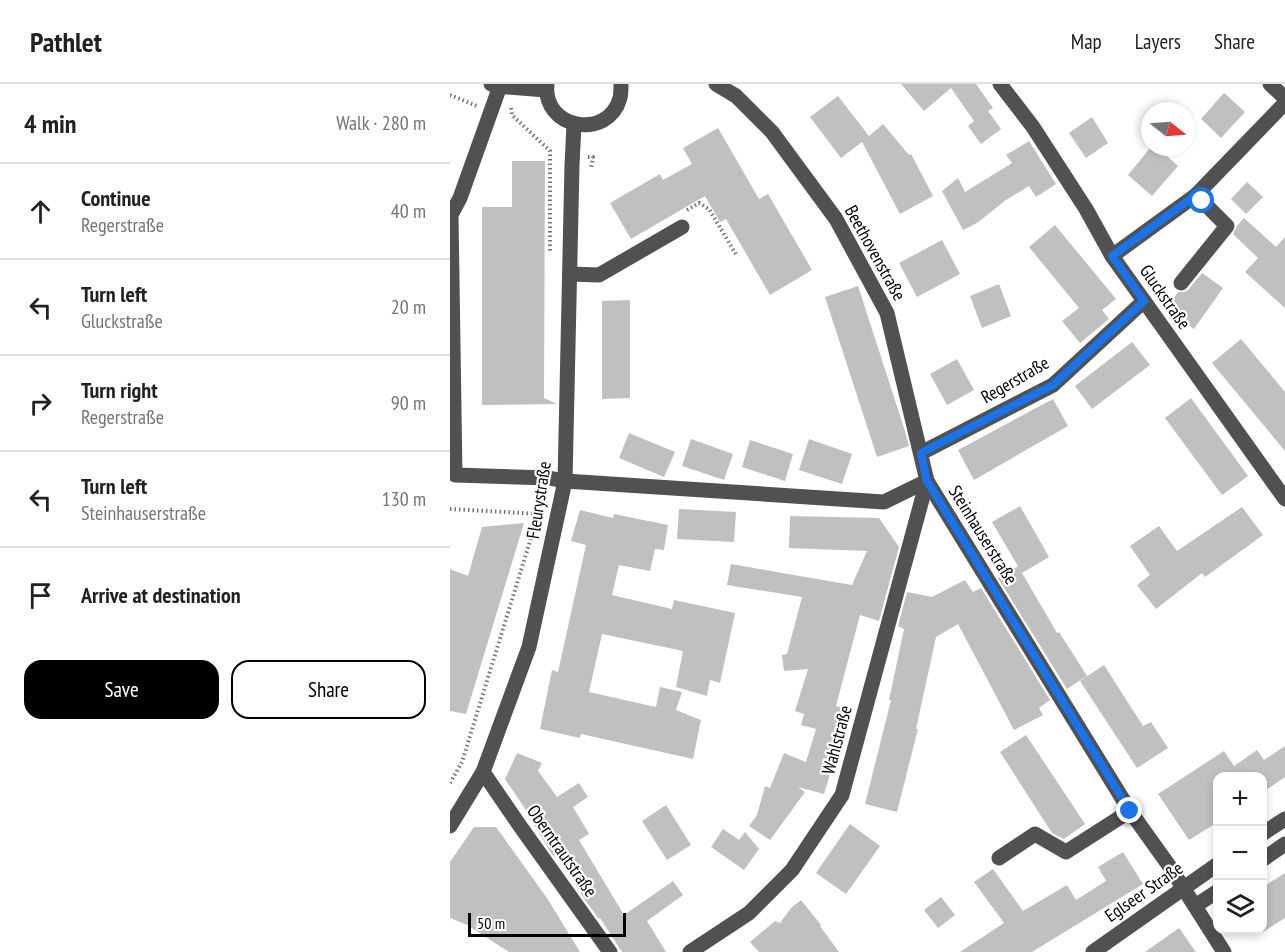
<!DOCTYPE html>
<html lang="en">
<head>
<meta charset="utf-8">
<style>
  body { margin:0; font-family:"PT Sans Narrow",sans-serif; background:#f2f2f2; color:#202124 }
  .controls { position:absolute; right:18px; bottom:18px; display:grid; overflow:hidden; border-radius:12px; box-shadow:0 3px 9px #0003 }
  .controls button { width:54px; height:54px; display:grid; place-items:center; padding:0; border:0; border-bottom:2px solid #e0e0e0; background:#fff; color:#202124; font:30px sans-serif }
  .compass { position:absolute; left:691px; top:18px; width:54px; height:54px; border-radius:50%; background:#fff; box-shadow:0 3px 9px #0003; rotate:107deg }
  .scale { position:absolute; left:18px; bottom:15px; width:158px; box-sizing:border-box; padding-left:6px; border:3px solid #000; border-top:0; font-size:16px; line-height:21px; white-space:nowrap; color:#000; -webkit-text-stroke:4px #fff; paint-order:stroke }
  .stop { position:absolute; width:18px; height:18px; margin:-14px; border:4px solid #1a73e8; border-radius:50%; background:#fff }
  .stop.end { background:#1a73e8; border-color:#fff; box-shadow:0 2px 6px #0008 }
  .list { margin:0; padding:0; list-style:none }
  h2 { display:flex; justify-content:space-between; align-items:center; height:78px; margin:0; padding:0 24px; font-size:26px }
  h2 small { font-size:20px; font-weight:400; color:#757577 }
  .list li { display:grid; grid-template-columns:39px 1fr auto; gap:18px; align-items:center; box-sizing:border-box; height:96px; padding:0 24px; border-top:2px solid #e0e0e0 }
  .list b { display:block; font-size:22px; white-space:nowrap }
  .list p { margin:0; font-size:20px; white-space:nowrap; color:#757577 }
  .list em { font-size:20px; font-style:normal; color:#757577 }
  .actions { display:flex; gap:12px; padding:18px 24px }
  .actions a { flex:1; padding:14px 0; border:2px solid #000; border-radius:18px; text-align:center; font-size:21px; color:#000 }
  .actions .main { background:#000; color:#fff }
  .icon { flex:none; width:33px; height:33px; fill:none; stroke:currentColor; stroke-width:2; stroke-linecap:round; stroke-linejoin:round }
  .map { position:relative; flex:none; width:835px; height:868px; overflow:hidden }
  header { display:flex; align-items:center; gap:36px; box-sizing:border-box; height:84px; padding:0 30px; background:#fff; border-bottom:2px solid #e0e0e0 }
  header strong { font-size:28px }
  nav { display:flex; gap:33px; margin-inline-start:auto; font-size:21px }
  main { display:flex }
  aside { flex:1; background:#fff }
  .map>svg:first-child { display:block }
  .building { fill:#c0c0c0 }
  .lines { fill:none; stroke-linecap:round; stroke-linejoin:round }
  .path { stroke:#737373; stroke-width:4; stroke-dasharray:1.5 3; stroke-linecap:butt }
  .minor { stroke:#515151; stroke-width:15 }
  .route { stroke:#1a73e8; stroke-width:8 }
  .labels { text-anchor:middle; stroke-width:4.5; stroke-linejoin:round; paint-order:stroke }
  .street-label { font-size:18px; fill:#000; stroke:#fff }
</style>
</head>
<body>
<header>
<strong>Pathlet</strong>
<nav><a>Map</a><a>Layers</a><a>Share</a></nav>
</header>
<main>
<aside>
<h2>4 min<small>Walk · 280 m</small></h2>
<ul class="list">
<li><svg class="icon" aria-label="ahead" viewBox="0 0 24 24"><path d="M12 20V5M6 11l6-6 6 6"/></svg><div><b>Continue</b><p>Regerstraße</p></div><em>40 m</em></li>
<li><svg class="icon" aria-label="left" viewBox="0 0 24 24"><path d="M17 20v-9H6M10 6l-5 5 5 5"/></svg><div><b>Turn left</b><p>Gluckstraße</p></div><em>20 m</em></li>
<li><svg class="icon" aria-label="right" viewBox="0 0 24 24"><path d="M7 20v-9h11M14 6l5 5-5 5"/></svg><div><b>Turn right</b><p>Regerstraße</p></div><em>90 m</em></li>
<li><svg class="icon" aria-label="left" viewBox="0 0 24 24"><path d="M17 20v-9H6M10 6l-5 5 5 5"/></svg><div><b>Turn left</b><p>Steinhauserstraße</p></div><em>130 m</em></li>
<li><svg class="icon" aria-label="arrive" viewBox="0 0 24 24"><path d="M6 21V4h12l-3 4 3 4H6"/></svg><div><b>Arrive at destination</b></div></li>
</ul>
<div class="actions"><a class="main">Save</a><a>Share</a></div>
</aside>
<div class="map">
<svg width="835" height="868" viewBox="0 0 835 868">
  <rect width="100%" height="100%" fill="#fff"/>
  <g class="building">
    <path d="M 451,0 L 526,0 L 543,24 L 538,27 L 551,45 L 531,60 L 518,42 L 524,37 L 501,4 L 474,27 Z"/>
    <path d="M 774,9 L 795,28 L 771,54 L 751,35 Z"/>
    <path d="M 388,12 L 419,52 L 433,40 L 459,71 L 461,70 L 483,112 L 450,130 L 412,58 L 391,74 L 360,33 Z"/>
    <path d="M 642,33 L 658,59 L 636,74 L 619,49 Z"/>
    <path d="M 268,44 L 309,115 L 318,110 L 362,186 L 320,211 L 276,135 L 270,138 L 255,112 L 181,155 L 160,119 L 210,90 L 213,96 L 242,80 L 233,64 Z"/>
    <path d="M 579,57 L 606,100 L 586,113 L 579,102 L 556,116 L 527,139 L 513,146 L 492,107 L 508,94 L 515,108 L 562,79 L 556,71 Z"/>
    <path d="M 701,63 L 707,63 L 728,82 L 702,112 L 678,91 Z"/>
    <path d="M 62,77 L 95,77 L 94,314 L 107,320 L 32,321 L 32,123 L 62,123 Z"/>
    <path d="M 797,98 L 813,113 L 796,130 L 781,115 Z"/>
    <path d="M 794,134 L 826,163 L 835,153 L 835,224 L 795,188 L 808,174 L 783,150 L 787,142 Z"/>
    <path d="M 605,141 L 666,215 L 652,226 L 659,235 L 630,259 L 612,237 L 629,224 L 579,163 Z"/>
    <path d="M 492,156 L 510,190 L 467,213 L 449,179 Z"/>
    <path d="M 752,189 L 773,204 L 744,245 L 716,226 L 728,208 L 734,208 L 738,206 Z"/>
    <path d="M 549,200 L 561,232 L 532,244 L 520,212 Z"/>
    <path d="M 408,202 L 454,344 L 459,362 L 427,373 L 375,213 Z"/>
    <path d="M 180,216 L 180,314 L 152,315 L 152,217 Z"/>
    <path d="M 791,255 L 835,308 L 835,367 L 762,279 Z"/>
    <path d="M 682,258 L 700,281 L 642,325 L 625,302 Z"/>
    <path d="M 507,275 L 524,306 L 497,321 L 480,290 Z"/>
    <path d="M 741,314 L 798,392 L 772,411 L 715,334 Z"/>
    <path d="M 603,315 L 618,342 L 524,396 L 508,366 Z"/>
    <path d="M 179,349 L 225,368 L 214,393 L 169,374 Z"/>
    <path d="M 241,355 L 283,370 L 274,396 L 232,382 Z"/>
    <path d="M 359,355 L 402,370 L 392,400 L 349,386 Z"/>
    <path d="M 300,356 L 343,370 L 335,397 L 292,383 Z"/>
    <path d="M 570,422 L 599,473 L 572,489 L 542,438 Z"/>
    <path d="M 792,423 L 813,451 L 755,493 L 752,489 L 706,525 L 687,501 L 700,491 L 680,462 L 709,442 L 727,467 Z"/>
    <path d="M 229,425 L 286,428 L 284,458 L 227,455 Z"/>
    <path d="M 130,426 L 163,434 L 164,430 L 218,441 L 214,466 L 205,465 L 200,487 L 169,481 L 162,511 L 222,525 L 224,516 L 285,529 L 270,599 L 260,596 L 257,612 L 226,603 L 233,567 L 152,550 L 139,608 L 206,623 L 210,603 L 232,608 L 226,626 L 251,636 L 243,675 L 131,650 L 130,654 L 90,645 L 102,586 L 108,588 L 136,461 L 121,457 Z"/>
    <path d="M 340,432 L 429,434 L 449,463 L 429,537 L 410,531 L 386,622 L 393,624 L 381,665 L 387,667 L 374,710 L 348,703 L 355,708 L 320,756 L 299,742 L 307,731 L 315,702 L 320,704 L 334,669 L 356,678 L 366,645 L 351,641 L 354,630 L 345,627 L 358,585 L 334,587 L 332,571 L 337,570 L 352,513 L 277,501 L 281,480 L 402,501 L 417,467 L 339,464 Z"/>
    <path d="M 74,439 L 16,630 L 0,627 L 0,485 L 18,492 L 32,443 Z"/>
    <path d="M 568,482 L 607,549 L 609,548 L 637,592 L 617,605 L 548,494 Z"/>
    <path d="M 515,496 L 523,508 L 531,504 L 600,616 L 589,624 L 593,631 L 564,646 L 508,540 L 486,553 L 466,645 L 468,645 L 447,728 L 415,720 L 441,616 L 439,616 L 454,545 L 448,542 L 457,508 L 482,513 Z"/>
    <path d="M 654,581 L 693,642 L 701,638 L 718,664 L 687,684 L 630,597 Z"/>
    <path d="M 576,651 L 635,740 L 614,755 L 602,749 L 550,668 Z"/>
    <path d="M 835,662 L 835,693 L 813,708 L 813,693 L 768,693 L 768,738 L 739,756 L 708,710 L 774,667 L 784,682 L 807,666 L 814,676 Z"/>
    <path d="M 67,669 L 92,679 L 88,687 L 107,713 L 129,699 L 138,713 L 123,723 L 139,750 L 129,756 L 174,831 L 223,797 L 233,811 L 197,837 L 216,868 L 172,868 L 150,834 L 149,835 L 135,816 L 107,770 L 103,772 L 81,736 L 82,735 L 55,695 Z"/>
    <path d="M 216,721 L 241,761 L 217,776 L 192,737 Z"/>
    <path d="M 400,740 L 430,762 L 396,810 L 366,789 Z"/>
    <path d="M 24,743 L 46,743 L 97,814 L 130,868 L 59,868 L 17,841 L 0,834 L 0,778 Z"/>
    <path d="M 273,745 L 289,756 L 295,748 L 309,765 L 294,786 L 261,763 Z"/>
    <path d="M 673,768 L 693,800 L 582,868 L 510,868 L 554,839 L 524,798 L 543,785 L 573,827 L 617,801 L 626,816 L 656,797 L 648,783 Z"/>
    <path d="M 835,789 L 835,834 L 813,848 L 813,803 Z"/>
    <path d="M 491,813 L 505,831 L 488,844 L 474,826 Z"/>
    <path d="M 351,816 L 371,841 L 370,842 L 389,868 L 309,868 L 300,858 L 325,837 L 330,839 L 341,824 Z"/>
    <path d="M 729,844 L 746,868 L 695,868 Z"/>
  </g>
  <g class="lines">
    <g class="path">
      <path d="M 0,11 L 27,22"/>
      <path d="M 61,24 L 62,31 L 100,67 L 100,168"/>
      <path d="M 138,73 L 143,73 L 141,85"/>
      <path d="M 237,126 L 249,119 L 259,125 L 287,172"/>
      <path d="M 0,425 L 89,430"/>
      <path d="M 0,699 L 12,678 L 85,441"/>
    </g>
    <g class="minor">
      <path d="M 41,0 L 58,3 L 96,6"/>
      <path d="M 97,0 C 92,45 158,57 170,14 C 171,10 171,4 171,0"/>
      <path d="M 266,0 L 286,12 L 322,48 L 386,135 L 437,229 L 477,397 L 680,727 L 720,783 L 774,868"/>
      <path d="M 550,0 L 583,43 L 636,125 L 662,172 L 835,415"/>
      <path d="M 820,0 L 835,14"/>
      <path d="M 50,2 L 10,114 L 1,131 L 5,391 L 99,394 L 115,397 L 434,418 L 477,397"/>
      <path d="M 662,172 L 746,111 L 835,19"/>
      <path d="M 120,190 L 149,191 L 232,143"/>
      <path d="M 731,199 L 777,142 L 746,111"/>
      <path d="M 471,369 L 603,301 L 694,217"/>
      <path d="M 33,688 L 70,742 L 160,868"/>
      <path d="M 0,742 L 33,688 L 79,563 L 115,397 L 122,81 L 124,40"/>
      <path d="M 812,750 L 835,735"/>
      <path d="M 549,774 L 585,750 L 616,768 L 680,727"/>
      <path d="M 812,776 L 835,760"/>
      <path d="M 745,822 L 768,807"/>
      <path d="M 240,868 L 299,829 L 342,786 L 392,711 L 477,397"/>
      <path d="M 643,868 L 768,780"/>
    </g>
  </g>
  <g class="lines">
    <path class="route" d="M 680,727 L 477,397 L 471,369 L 603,301 L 694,217 L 662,172 L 746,111 L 752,117"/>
  </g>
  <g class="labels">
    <g class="street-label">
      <text transform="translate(425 169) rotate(61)" y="6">Beethovenstraße</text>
      <text transform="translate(715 213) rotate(55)" y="6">Gluckstraße</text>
      <text transform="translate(565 296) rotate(-30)" y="6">Regerstraße</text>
      <text transform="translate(89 416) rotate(-81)" y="6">Fleurystraße</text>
      <text transform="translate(533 451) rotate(58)" y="6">Steinhauserstraße</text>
      <text transform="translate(387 656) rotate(-75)" y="6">Wahlstraße</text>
      <text transform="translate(112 767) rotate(55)" y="6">Oberntrautstraße</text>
      <text transform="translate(694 808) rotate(-35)" y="6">Eglseer Straße</text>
    </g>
  </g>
</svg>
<div class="controls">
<button>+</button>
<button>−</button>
<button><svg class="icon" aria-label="layers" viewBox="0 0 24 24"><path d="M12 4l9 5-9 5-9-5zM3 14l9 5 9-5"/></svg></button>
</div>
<svg class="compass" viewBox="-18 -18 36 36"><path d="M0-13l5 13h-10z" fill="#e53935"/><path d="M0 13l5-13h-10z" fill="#757577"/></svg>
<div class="scale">50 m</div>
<div class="stop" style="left:752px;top:117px"></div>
<div class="stop end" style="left:680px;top:727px"></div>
</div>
</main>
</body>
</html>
